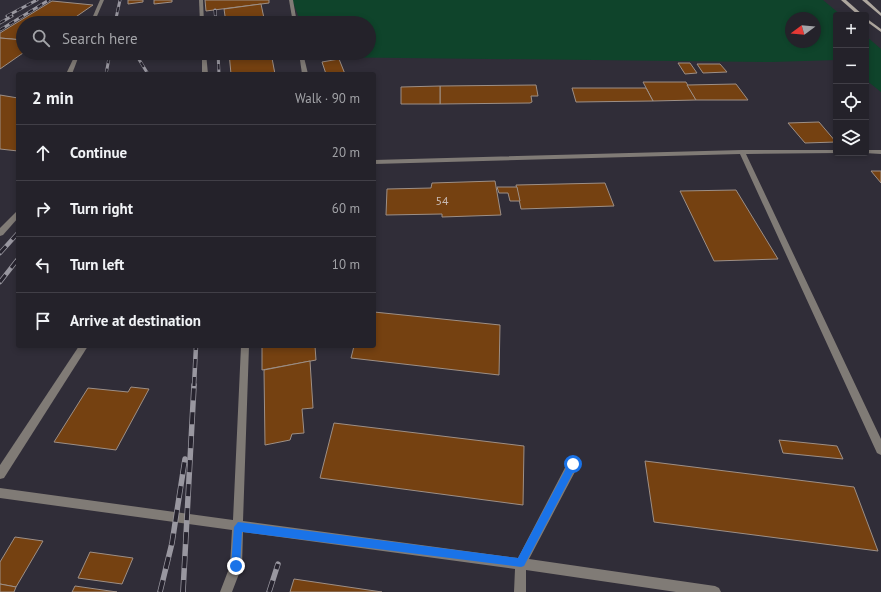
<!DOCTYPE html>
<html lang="en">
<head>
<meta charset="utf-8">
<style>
  body { margin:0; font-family:"PT Sans",sans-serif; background:#302f36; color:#f1f3f6 }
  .controls { position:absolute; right:12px; top:12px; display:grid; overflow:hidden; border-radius:4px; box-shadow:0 2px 6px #0003 }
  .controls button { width:36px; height:36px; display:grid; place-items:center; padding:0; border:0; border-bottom:1px solid #413f47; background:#24222a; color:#f1f3f6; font:20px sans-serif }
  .compass { position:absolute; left:785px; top:12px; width:36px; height:36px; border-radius:50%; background:#24222a; box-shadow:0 2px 6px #0003; rotate:254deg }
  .stop { position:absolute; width:12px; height:12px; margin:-9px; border:3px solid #1a73e8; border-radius:50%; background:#fff }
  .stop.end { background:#1a73e8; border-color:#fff; box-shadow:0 1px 4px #0008 }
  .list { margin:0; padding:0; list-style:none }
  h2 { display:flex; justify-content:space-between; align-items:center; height:52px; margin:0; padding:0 16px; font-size:17px }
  h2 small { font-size:13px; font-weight:400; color:#a3a4a8 }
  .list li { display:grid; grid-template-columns:26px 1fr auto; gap:12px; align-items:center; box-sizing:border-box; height:56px; padding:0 16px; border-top:1px solid #413f47 }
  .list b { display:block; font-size:15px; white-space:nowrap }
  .list em { font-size:13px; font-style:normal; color:#a3a4a8 }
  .icon { flex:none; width:22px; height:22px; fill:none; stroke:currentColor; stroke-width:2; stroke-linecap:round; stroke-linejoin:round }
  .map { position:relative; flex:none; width:881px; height:592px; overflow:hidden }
  .search { position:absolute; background:#24222a; box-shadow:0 2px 6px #0003; left:16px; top:16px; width:360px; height:44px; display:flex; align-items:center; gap:10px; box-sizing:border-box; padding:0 14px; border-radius:22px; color:#a3a4a8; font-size:15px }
  .panel { position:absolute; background:#24222a; box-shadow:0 2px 6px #0003; left:16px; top:72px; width:360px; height:276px; border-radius:4px }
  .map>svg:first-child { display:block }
  .green { fill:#0f442b; fill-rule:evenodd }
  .building { fill:#754111; stroke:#9d8f86 }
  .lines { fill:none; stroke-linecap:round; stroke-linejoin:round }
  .lane { fill:#807b76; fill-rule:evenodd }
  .street { fill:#807b76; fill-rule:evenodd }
  .secondary { fill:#aea79f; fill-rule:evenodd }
  .rail-far2-casing { stroke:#9997a0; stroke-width:3 }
  .rail-far1-casing { stroke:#9997a0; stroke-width:4.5 }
  .rail-casing { stroke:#9997a0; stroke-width:5.5 }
  .rail-far2 { stroke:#26232e; stroke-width:2; stroke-dasharray:5.5; stroke-linecap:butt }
  .rail-far1 { stroke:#26232e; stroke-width:3; stroke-dasharray:9; stroke-linecap:butt }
  .rail { stroke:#26232e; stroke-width:4; stroke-dasharray:12; stroke-linecap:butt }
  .route { fill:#1a73e8 }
  .labels { text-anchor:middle; stroke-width:4; stroke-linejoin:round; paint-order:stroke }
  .number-label { font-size:12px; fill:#c8bab4 }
</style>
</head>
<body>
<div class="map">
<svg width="881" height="592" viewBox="0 0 881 592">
  <rect width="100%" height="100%" fill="#302d38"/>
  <g class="green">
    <path d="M 292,0 L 823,0 L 841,15 L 836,15 L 836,60 L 772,62 L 315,57 L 313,53 L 369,53 L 369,23 L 301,23 ZM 791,18 L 815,18 L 815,42 L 791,42 Z"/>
    <path d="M 866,36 L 881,49 L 881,92 L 866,80 Z"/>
  </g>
  <g class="building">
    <path d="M 128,0 L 143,0 L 143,2 L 128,4 Z"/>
    <path d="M 154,0 L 172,0 L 172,2 L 154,4 Z"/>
    <path d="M 205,0 L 269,0 L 269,3 L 206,11 Z"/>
    <path d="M 52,1 L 93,5 L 67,23 L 23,23 L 23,40 L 0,38 L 0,33 Z"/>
    <path d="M 261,4 L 265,23 L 226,23 L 224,9 Z"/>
    <path d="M 0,38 L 23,40 L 23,53 L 0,69 Z"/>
    <path d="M 229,53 L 271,53 L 275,74 L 231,74 Z"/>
    <path d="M 339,59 L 345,74 L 326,74 L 322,62 Z"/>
    <path d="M 678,63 L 690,63 L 697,73 L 685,74 Z"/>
    <path d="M 697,64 L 720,64 L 727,72 L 703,73 Z"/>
    <path d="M 643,82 L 686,82 L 696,100 L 653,101 Z"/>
    <path d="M 736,84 L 748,100 L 696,100 L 687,85 Z"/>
    <path d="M 536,85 L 538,96 L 531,96 L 532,102 L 530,103 L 440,104 L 440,86 Z"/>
    <path d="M 440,86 L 440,104 L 401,104 L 401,87 Z"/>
    <path d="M 572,88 L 646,88 L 653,101 L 576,102 Z"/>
    <path d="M 0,95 L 18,98 L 18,151 L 0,149 Z"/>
    <path d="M 819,122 L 836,142 L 805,143 L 788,123 Z"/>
    <path d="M 871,171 L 881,171 L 881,183 Z"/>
    <path d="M 495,181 L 501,215 L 442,217 L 442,214 L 386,215 L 387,189 L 431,188 L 432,183 Z"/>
    <path d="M 605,183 L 614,206 L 521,209 L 516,185 Z"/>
    <path d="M 497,187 L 517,187 L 520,201 L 510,201 L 508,193 L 499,193 Z"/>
    <path d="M 736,190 L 778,259 L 714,261 L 680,191 Z"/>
    <path d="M 374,312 L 500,325 L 499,375 L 351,358 L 354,346 L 374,346 Z"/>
    <path d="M 262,346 L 315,346 L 316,360 L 262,370 Z"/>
    <path d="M 310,361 L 313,408 L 302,409 L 304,433 L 292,434 L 290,440 L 265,445 L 264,370 Z"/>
    <path d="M 131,387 L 149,389 L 116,450 L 54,442 L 88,388 L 128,392 Z"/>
    <path d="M 334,423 L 524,446 L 523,505 L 320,478 Z"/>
    <path d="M 779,440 L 837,446 L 843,459 L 783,453 Z"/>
    <path d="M 645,461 L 854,487 L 878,551 L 654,522 Z"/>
    <path d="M 15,537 L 43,541 L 16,587 L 0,584 L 0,562 Z"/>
    <path d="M 90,552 L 133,558 L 122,584 L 78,578 Z"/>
    <path d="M 294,579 L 382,592 L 290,592 Z"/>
    <path d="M 0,584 L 16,587 L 14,592 L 0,592 Z"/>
    <path d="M 75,586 L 117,592 L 72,592 Z"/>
  </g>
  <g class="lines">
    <g class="lane">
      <path d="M 100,0 L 104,0 L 94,23 L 90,23 Z"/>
      <path d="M 199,0 L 203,0 L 204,23 L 200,23 Z"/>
      <path d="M 289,0 L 293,0 L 297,23 L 293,23 Z"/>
      <path d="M 76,53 L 80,53 L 72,74 L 66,74 Z"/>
      <path d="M 202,53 L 206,53 L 208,74 L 202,74 Z"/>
      <path d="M 299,53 L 303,53 L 308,74 L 302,74 Z"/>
      <path d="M 742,150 L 836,150 L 836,153 L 838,153 L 746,154 L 881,439 L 881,455 L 877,453 L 740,154 L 374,164 L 374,160 Z"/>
      <path d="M 16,212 L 18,212 L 18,218 L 3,235 L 0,236 L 0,228 Z"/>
      <path d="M 79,346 L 88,346 L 4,478 L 0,479 L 0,465 Z"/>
      <path d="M 241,346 L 249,346 L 243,521 L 518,558 L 569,460 L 573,459 L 577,460 L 578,464 L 577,468 L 529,559 L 715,586 L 719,588 L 721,592 L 676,592 L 526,570 L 526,592 L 514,592 L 515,569 L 243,532 L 242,566 L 232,592 L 220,592 L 230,566 L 232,530 L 0,498 L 0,488 L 233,520 Z"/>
    </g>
    <path class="street" d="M 866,150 L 881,150 L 881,154 L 864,153 L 866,153 Z"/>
    <g class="secondary">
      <path d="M 841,0 L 846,0 L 863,15 L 858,15 Z"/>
      <path d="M 862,0 L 867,0 L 881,13 L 881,16 Z"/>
      <path d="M 866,18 L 881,29 L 881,32 L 866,21 Z"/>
    </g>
    <defs>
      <g id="rail-far2">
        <path d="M 215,10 L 216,23"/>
        <path d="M 7,16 L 37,0"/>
        <path d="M 0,23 L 12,16"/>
        <path d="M 115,23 L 120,0"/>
        <path d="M 0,30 L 49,0"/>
        <path d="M 135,53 L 148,74"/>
        <path d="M 218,53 L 219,74"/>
        <path d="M 106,74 L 110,53"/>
      </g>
      <g id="rail-far1">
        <path d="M 0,253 L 18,233"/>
        <path d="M 0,282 L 18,259"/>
        <path d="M 194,386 L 196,346"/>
      </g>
      <g id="rail">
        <path d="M 160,592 L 172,543 L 185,459"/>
        <path d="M 183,592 L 194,385"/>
        <path d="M 269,592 L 278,564"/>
      </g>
    </defs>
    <use href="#rail-far2" class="rail-far2-casing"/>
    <use href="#rail-far1" class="rail-far1-casing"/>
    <use href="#rail" class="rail-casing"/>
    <use href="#rail-far2" class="rail-far2"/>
    <use href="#rail-far1" class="rail-far1"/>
    <use href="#rail" class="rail"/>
  </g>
  <path class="route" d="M 573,460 L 576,461 L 576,467 L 524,566 L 521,567 L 242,532 L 240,566 L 236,571 L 231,566 L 234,527 L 238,522 L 518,558 L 570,461 Z"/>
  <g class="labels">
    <g class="number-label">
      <text x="442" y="205">54</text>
    </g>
  </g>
</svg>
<div class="controls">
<button>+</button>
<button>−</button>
<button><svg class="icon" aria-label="locate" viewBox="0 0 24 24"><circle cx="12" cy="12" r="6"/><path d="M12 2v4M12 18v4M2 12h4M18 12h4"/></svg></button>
<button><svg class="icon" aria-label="layers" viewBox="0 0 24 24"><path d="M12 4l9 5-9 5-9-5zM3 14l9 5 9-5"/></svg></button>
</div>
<svg class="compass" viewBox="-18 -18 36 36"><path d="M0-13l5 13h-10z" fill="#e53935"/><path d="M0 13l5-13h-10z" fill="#a3a4a8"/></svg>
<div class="stop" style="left:573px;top:464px"></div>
<div class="stop end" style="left:236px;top:566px"></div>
<div class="search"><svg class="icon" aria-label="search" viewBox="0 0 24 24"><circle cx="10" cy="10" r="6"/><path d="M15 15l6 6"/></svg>Search here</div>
<section class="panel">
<h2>2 min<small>Walk · 90 m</small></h2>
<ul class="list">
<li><svg class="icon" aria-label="ahead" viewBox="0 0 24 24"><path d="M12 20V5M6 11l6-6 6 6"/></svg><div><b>Continue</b></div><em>20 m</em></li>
<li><svg class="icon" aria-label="right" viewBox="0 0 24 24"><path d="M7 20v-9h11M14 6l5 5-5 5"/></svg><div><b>Turn right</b></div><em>60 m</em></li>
<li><svg class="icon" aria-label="left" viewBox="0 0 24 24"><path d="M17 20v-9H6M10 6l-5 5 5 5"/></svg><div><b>Turn left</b></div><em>10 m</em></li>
<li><svg class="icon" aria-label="arrive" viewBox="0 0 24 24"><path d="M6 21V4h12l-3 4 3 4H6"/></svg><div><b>Arrive at destination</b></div></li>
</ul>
</section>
</div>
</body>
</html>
